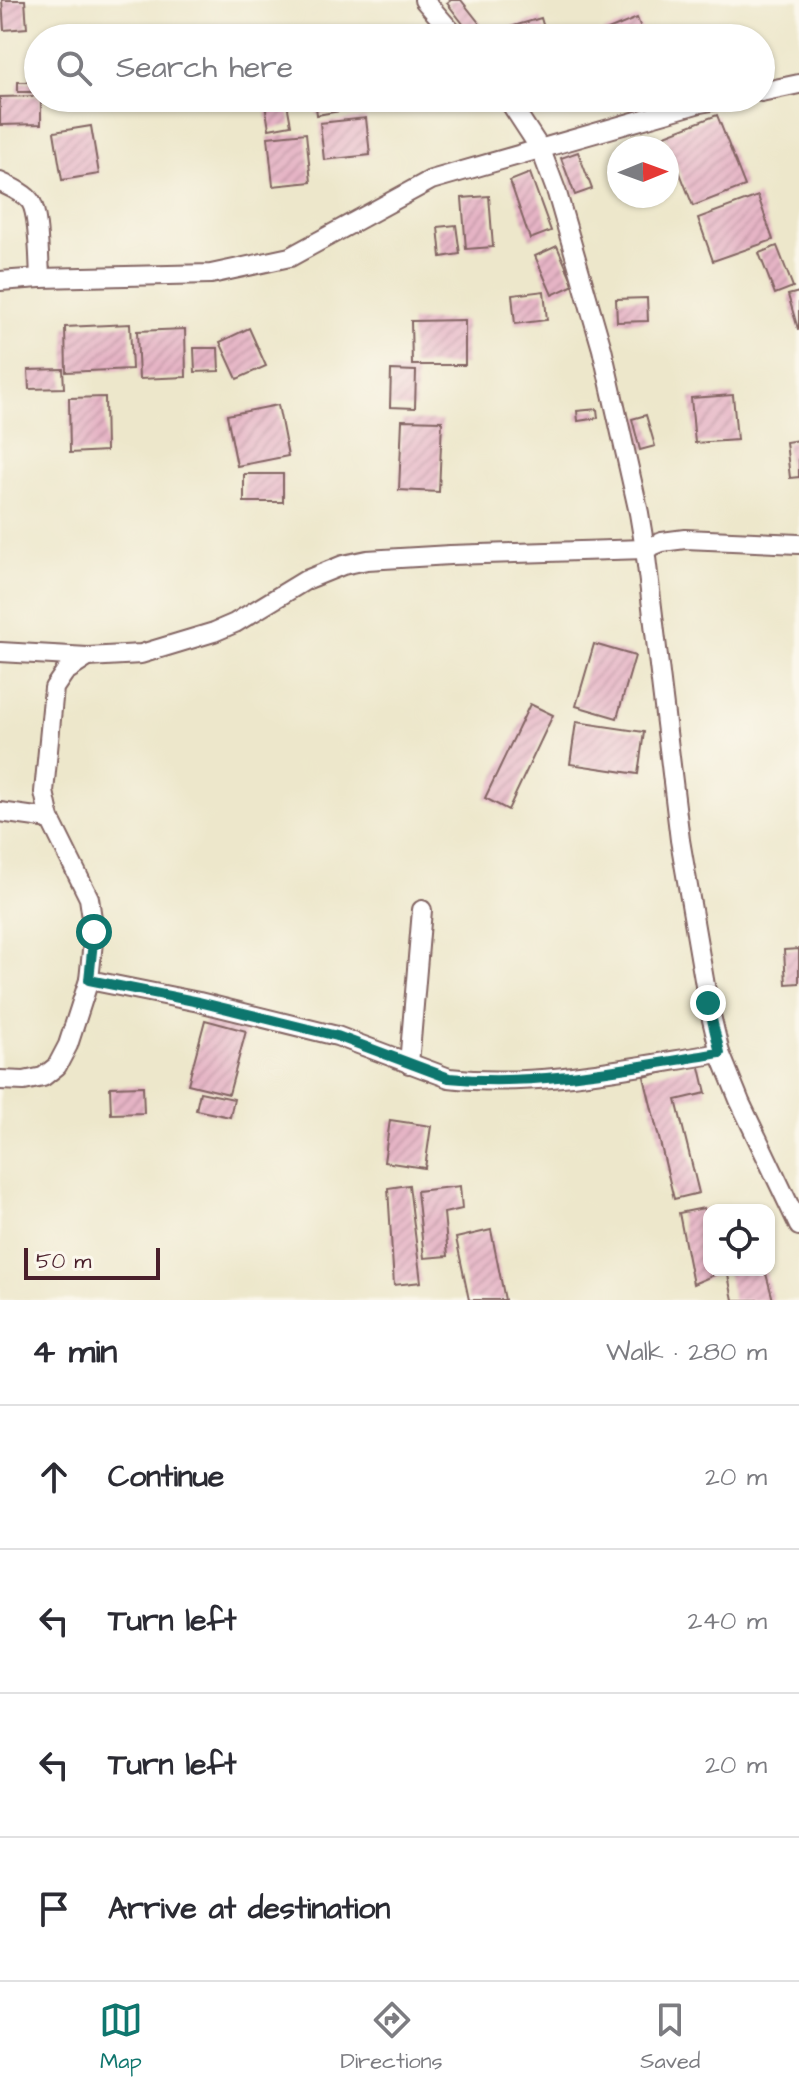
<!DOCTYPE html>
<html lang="en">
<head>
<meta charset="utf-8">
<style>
  body { margin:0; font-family:"Architects Daughter",sans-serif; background:#f2f2f3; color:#2b2b33 }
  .controls { position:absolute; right:24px; bottom:24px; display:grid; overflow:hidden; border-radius:16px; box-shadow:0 2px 6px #0004 }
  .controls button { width:72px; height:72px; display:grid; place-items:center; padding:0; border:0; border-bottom:2px solid #e1e1e2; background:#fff; color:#2b2b33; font:40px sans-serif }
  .compass { position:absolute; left:607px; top:136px; width:72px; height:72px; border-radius:50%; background:#fff; box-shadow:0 2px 6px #0004; rotate:89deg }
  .scale { position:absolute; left:24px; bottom:20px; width:136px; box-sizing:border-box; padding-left:8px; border:4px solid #4a1f2b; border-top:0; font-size:22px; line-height:28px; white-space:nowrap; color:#4a1f2b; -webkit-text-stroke:6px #fbf7ec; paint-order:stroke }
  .stop { position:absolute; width:24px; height:24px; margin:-18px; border:6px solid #0f766e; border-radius:50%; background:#fff }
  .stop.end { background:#0f766e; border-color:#fff; box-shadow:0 2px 8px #0008 }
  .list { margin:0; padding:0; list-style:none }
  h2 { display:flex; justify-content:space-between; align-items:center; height:104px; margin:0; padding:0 32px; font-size:34px }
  h2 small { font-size:26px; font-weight:400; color:#7c7c81 }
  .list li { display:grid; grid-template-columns:52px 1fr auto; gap:24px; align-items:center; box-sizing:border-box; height:144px; padding:0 32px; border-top:2px solid #e1e1e2 }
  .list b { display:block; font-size:30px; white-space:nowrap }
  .list em { font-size:26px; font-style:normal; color:#7c7c81 }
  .icon { flex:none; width:44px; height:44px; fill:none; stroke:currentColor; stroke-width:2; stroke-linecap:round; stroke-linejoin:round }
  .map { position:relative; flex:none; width:799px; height:1300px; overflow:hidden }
  .search { position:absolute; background:#fff; box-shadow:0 2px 6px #0004; left:24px; right:24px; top:24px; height:88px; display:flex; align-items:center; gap:20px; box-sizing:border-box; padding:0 28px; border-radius:44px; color:#7c7c81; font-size:30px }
  .sheet { height:680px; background:#fff }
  nav { display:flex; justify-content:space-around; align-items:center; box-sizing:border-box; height:112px; border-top:2px solid #e1e1e2; background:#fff; font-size:22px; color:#7c7c81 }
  nav a { display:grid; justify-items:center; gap:4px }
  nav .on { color:#0f766e }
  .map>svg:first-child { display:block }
  .building { fill:url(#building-hatch) }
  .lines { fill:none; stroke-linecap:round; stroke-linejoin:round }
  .minor-casing { stroke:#836563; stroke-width:22 }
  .minor { stroke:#fff; stroke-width:18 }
  .route { stroke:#0f766e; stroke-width:10 }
</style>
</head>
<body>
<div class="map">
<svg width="799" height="1300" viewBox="0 0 799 1300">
  <defs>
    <pattern id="building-hatch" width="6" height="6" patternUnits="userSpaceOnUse" patternTransform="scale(2)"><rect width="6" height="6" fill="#e5b4c5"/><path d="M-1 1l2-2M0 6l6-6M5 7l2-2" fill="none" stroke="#c69aa9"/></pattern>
  </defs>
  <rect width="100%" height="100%" fill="#fbf7ec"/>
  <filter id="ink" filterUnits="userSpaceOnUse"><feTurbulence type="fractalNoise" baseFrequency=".0125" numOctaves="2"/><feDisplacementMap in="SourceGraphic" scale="16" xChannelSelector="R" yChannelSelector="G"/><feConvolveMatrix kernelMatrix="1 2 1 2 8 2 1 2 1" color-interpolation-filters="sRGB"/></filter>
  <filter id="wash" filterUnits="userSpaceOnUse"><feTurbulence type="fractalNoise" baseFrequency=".006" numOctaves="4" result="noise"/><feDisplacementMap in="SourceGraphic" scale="32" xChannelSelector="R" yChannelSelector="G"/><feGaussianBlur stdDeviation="1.8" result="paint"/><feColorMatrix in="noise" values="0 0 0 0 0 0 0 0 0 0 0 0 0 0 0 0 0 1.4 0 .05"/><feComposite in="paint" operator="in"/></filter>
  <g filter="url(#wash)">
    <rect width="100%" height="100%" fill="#ede7cb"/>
    <g id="blocks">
      <g class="building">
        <path d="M 2,0 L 25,0 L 27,28 L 4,30 Z"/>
        <path d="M 451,0 L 461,0 L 491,38 L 474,38 L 447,3 Z"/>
        <path d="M 541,18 L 547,38 L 509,38 L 507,28 Z"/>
        <path d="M 637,18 L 645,38 L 606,38 L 603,32 Z"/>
        <rect x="18" y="82" width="17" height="10"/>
        <path d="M 38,96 L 38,98 L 41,98 L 41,124 L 0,125 L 0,97 Z"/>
        <path d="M 264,98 L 286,98 L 291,125 L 269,129 Z"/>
        <path d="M 315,98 L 338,98 L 340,111 L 317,115 Z"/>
        <path d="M 717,115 L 745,186 L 693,206 L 665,135 Z"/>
        <path d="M 366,118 L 370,155 L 324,160 L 320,123 Z"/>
        <path d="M 91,126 L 99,174 L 62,180 L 54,132 Z"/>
        <path d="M 306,133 L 311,182 L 273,186 L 268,137 Z"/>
        <path d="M 578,152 L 592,189 L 575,195 L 561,158 Z"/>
        <path d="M 530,173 L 551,231 L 530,239 L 510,181 Z"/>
        <path d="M 489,196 L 493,247 L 466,249 L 462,198 Z"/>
        <path d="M 758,196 L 773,240 L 713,261 L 698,218 Z"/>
        <path d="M 456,225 L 460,254 L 441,257 L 438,227 Z"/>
        <path d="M 557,246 L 574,285 L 552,295 L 535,256 Z"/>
        <path d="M 777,246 L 793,287 L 775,294 L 759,253 Z"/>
        <path d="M 544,291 L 547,320 L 515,324 L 512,295 Z"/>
        <path d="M 799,292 L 799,329 L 798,329 L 788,295 Z"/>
        <path d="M 647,298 L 648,321 L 617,322 L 616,299 Z"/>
        <path d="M 465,320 L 465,365 L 412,365 L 411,321 Z"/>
        <path d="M 130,324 L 132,369 L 66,372 L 65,327 Z"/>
        <path d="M 249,328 L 266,366 L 237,379 L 220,342 Z"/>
        <path d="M 185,329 L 186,377 L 139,379 L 137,331 Z"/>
        <path d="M 194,348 L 218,348 L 219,371 L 195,372 Z"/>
        <path d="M 63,369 L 64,388 L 29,389 L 28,370 Z"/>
        <path d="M 391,370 L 416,371 L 415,408 L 390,407 Z"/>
        <path d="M 733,395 L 737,440 L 695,443 L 691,398 Z"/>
        <path d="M 105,397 L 106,451 L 70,453 L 69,398 Z"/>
        <path d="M 278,405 L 288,456 L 237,466 L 227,415 Z"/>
        <path d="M 597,409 L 598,418 L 578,421 L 577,411 Z"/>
        <path d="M 646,415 L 655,446 L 640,450 L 632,419 Z"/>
        <path d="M 402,420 L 442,421 L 439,492 L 399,490 Z"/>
        <path d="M 799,440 L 799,477 L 790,478 L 786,442 Z"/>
        <rect x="244" y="474" width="39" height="28"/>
        <path d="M 594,644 L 635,656 L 617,718 L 576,706 Z"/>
        <path d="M 530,704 L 553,715 L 508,810 L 485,798 Z"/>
        <path d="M 576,722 L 644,732 L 638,774 L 570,764 Z"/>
        <path d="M 799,949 L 799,983 L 786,984 L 784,950 Z"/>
        <path d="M 205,1020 L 246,1031 L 229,1094 L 188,1084 Z"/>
        <path d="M 699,1063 L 706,1093 L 676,1100 L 699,1193 L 674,1199 L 644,1077 Z"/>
        <path d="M 143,1086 L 144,1113 L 111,1114 L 110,1087 Z"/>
        <path d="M 200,1092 L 234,1099 L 230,1117 L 196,1110 Z"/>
        <path d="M 390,1120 L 431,1126 L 425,1168 L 384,1162 Z"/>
        <path d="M 409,1185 L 421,1282 L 394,1285 L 388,1188 Z"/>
        <path d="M 460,1186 L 462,1209 L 444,1213 L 448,1256 L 424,1258 L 417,1191 Z"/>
        <path d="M 704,1208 L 709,1232 L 709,1270 L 718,1270 L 719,1273 L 693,1284 L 679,1213 Z"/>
        <path d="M 491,1230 L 505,1300 L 469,1300 L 456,1238 Z"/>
        <path d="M 727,1270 L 765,1270 L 773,1300 L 733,1300 Z"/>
      </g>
    </g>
  </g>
  <g filter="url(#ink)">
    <use href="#blocks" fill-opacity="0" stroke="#836563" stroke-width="2"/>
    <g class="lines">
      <defs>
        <g id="minor">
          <path d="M 424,0 L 457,38"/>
          <path d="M 761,92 L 799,84"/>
          <path d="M 507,98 L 541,150 L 557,193 L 602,349 L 639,513 L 645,549 L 680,840 L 708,1003 L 720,1053 L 740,1102 L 799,1226"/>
          <path d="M 0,182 C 10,187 25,193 31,202 C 39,215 39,261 40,278"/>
          <path d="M 0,281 L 40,278 L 211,274 L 290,257 L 431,180 L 700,103 L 730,98"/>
          <path d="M 0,652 L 88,657 L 141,654 L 214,632 L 235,623 L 306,580 L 343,565 L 367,560 L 450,555 L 645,549 L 662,542 L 685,539 L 799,544"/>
          <path d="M 0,812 L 50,819"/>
          <path d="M 89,980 L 199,1002 L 337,1036 L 449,1078 C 539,1088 632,1067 720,1053"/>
          <path d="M 409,1064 L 422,910"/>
          <path d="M 0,1080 L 24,1081 L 43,1077 L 57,1066 L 68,1045 L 89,980 L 94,932 L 89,898 L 50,819 L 44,792 L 54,688 L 65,672 L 88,657"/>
        </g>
      </defs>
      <use href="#minor" class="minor-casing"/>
      <use href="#minor" class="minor"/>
    </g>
  </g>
  <g class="lines" filter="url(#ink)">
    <path class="route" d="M 94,932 L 89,980 L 199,1002 L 337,1036 L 449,1078 C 539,1087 631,1067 720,1053 L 708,1003"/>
  </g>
</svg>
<div class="controls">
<button><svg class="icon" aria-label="locate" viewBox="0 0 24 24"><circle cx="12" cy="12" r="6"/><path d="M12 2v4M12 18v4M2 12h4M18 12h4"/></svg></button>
</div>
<svg class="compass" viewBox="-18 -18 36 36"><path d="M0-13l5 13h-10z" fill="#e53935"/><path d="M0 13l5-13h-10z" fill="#7c7c81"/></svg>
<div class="scale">50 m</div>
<div class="stop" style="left:94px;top:932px"></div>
<div class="stop end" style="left:708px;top:1003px"></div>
<div class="search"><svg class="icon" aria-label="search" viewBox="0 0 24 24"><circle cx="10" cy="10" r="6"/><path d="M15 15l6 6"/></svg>Search here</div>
</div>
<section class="sheet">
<h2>4 min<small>Walk · 280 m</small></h2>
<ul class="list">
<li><svg class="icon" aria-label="ahead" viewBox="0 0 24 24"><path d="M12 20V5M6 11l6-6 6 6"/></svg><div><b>Continue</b></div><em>20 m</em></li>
<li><svg class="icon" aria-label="left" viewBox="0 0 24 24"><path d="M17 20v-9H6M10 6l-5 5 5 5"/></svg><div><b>Turn left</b></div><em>240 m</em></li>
<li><svg class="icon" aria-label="left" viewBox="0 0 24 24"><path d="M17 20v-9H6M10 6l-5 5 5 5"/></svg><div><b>Turn left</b></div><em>20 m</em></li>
<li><svg class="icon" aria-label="arrive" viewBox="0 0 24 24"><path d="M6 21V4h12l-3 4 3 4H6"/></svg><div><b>Arrive at destination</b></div></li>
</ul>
</section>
<nav>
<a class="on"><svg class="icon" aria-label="map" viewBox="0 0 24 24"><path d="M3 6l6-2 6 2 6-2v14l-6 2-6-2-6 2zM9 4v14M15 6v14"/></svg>Map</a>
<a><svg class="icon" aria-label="directions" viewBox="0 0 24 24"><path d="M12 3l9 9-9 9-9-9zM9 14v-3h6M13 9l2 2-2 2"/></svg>Directions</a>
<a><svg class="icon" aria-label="saved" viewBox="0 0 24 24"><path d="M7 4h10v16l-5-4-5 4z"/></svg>Saved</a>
</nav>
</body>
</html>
